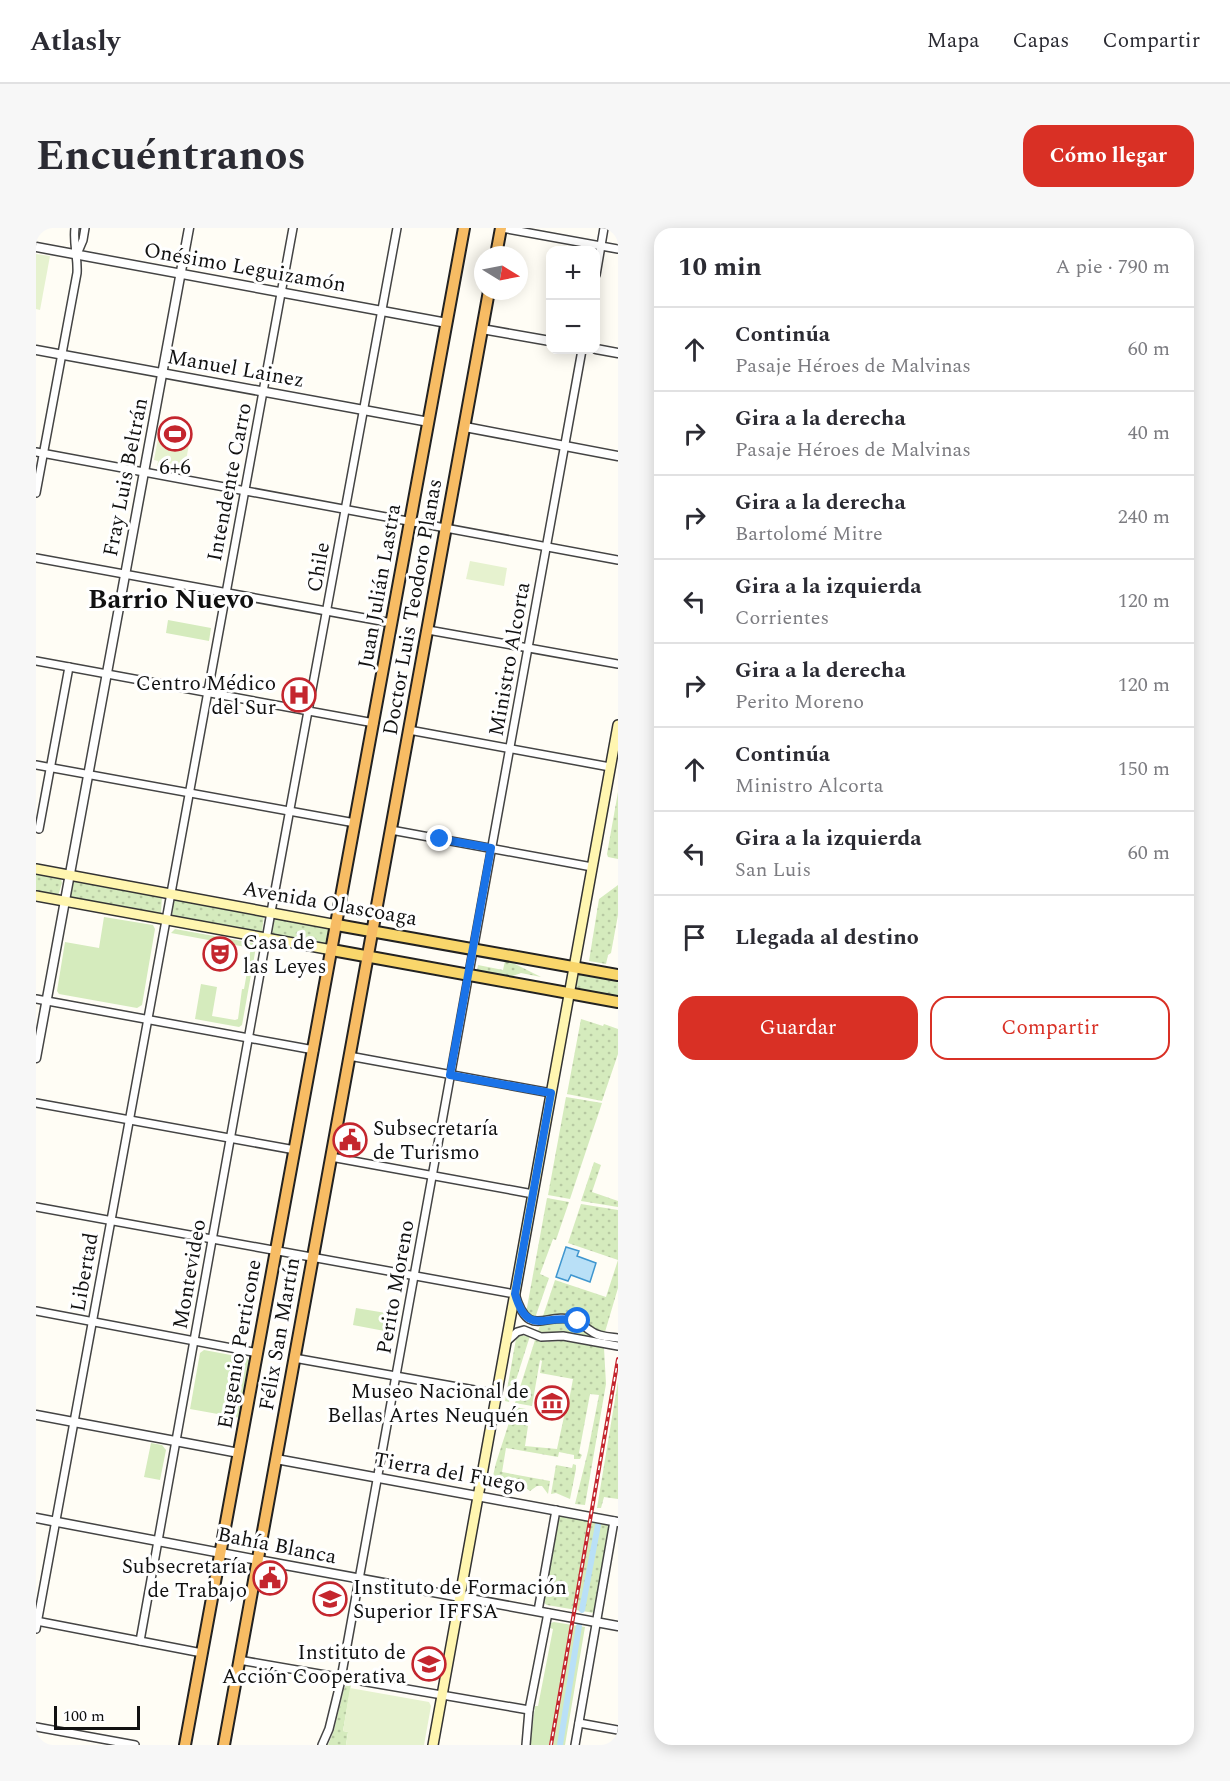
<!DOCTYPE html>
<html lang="es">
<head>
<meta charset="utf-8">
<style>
  body { margin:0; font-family:Spectral,serif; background:#f7f7f7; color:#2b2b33 }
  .controls { position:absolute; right:18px; top:18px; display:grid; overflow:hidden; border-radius:12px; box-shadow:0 3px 15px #0003 }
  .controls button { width:54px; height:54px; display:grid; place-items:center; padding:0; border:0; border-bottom:2px solid #e1e1e2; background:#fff; color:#2b2b33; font:30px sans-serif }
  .compass { position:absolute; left:438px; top:18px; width:54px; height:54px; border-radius:50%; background:#fff; box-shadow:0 3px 15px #0003; rotate:100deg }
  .scale { position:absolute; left:18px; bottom:15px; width:86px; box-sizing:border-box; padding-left:6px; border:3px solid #111; border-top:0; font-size:16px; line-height:21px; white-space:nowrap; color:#111; -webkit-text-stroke:4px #fff; paint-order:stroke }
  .stop { position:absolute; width:18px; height:18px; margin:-14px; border:4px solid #1a73e8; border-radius:50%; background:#fff }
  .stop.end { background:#1a73e8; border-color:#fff; box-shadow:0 2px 6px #0008 }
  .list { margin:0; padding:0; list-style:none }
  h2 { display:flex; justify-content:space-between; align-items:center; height:78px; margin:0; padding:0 24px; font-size:26px }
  h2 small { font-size:20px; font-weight:400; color:#7c7c81 }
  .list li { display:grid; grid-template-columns:39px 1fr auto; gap:18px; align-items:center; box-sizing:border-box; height:84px; padding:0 24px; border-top:2px solid #e1e1e2 }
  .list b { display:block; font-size:22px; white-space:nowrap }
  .list p { margin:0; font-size:20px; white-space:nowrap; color:#7c7c81 }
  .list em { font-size:20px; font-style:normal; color:#7c7c81 }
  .actions { display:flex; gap:12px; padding:18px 24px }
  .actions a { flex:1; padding:14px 0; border:2px solid #d93025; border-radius:18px; text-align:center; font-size:21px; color:#d93025 }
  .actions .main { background:#d93025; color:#fff }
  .icon { flex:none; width:33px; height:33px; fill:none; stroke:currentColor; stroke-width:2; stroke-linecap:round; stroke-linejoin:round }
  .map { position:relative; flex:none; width:582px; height:1517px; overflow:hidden; border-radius:18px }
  header { display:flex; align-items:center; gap:36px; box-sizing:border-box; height:84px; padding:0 30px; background:#fff; border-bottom:2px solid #e1e1e2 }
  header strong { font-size:28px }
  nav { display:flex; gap:33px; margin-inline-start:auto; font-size:21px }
  .intro { display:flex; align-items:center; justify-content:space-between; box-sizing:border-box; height:144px; padding:0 36px }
  h1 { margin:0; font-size:42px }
  .button { padding:15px 27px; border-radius:18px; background:#d93025; color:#fff; font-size:21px; font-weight:700 }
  main { display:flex; gap:36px; padding:0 36px }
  aside { flex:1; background:#fff; border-radius:18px; box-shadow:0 3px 15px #0003 }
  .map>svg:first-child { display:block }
  .grass { fill:#d5ebbd }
  .park { fill:url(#park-dots) }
  .pitch { fill:#e6f2cf }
  .water { fill:#b9e0f7; stroke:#3f96cf; stroke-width:1.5 }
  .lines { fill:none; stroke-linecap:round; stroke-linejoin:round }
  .canal { stroke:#b9e0f7; stroke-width:6 }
  .minor-casing { stroke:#444; stroke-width:10 }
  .tertiary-casing { stroke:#444; stroke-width:11 }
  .secondary-casing { stroke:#333; stroke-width:12 }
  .primary-casing { stroke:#222; stroke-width:14 }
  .trunk-casing { stroke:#222; stroke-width:14 }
  .minor { stroke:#fff; stroke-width:7 }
  .tertiary { stroke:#fff; stroke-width:8 }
  .secondary { stroke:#fff6b0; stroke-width:9 }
  .primary { stroke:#f9d66b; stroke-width:10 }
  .trunk { stroke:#f7bc64; stroke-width:10 }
  .rail-casing { stroke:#c4262e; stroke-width:4 }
  .rail { stroke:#fff; stroke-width:1.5; stroke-dasharray:4.5; stroke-linecap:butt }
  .route { stroke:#1a73e8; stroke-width:8 }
  .labels { text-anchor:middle; stroke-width:6; stroke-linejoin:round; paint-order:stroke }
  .street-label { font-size:21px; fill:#111; stroke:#fff }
  .poi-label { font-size:21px; fill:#111; stroke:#fff; text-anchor:end }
  .district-label { font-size:27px; font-weight:bold; fill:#111; stroke:#fff }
</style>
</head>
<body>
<header>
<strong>Atlasly</strong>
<nav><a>Mapa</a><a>Capas</a><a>Compartir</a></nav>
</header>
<div class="intro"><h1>Encuéntranos</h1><a class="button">Cómo llegar</a></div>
<main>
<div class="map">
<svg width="582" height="1517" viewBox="0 0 582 1517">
  <defs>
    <pattern id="park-dots" width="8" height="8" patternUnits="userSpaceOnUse" patternTransform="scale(1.5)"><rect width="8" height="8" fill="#d5ebbd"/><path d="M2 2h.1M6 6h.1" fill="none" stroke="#b6c8a1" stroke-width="1.8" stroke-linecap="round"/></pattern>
  </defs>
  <rect width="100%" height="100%" fill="#fffdf5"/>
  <g class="grass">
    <path d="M 132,392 L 175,400 L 173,413 L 130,405 Z"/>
    <path d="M 68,689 L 117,697 L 119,701 L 106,777 L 101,780 L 23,766 L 21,763 L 29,714 L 63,720 Z"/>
    <path d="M 139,701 L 217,715 L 220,719 L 206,797 L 203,799 L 159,791 L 165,756 L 181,759 L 176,788 L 199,792 L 202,791 L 206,761 L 208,761 L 211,744 L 213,744 L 215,736 L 212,736 L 215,720 L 135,705 Z"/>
    <path d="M 320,1080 L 362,1087 L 359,1105 L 317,1097 Z"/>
    <path d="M 168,1122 L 211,1130 L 214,1134 L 204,1190 L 154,1181 L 164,1125 Z"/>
    <path d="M 115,1215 L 126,1217 L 130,1222 L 124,1252 L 108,1249 Z"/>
    <path d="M 518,1394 L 549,1399 L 529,1517 L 494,1517 L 499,1478 L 502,1478 L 517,1401 L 514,1400 L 515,1395 Z"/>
  </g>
  <g class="park">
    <path d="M 582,564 L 582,631 L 572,629 L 571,626 Z"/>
    <path d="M 0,645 L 25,651 L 26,655 L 22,668 L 0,665 Z"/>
    <path d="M 38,652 L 126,668 L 125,685 L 124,687 L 34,671 L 36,654 Z"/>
    <path d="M 582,657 L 582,687 L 575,725 L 572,727 L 570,736 L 553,733 L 563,671 Z"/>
    <path d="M 141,670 L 228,687 L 226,704 L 225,706 L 136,690 L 137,673 Z"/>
    <path d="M 239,689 L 294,698 L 292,718 L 236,707 Z"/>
    <path d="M 469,733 L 473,733 L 505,749 L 485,745 L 474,749 L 441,743 L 442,737 L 467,742 Z"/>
    <path d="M 543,745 L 582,750 L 582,771 L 540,761 Z"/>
    <path d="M 545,791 L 567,798 L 568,796 L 582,801 L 582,826 L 566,873 L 531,866 Z"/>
    <path d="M 530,869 L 566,875 L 534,971 L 512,967 Z"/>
    <path d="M 558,934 L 565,937 L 556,964 L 582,973 L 582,979 L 545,973 Z"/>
    <path d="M 511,970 L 533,974 L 520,1012 L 517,1011 L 504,1046 L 513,1050 L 499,1090 L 490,1085 Z"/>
    <path d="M 545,976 L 582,982 L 582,1060 L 569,1104 L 558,1101 L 540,1088 L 507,1088 L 519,1052 L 570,1069 L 582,1032 L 532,1015 Z"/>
    <path d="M 534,1093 L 582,1112 L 582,1117 L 501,1106 L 505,1095 Z"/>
    <path d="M 484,1107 L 494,1108 L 473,1174 L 469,1173 L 480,1111 Z"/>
    <path d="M 499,1112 L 506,1114 L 527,1113 L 568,1120 L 570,1156 L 549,1277 L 539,1276 L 552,1223 L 563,1167 L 554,1166 L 543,1225 L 546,1227 L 544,1231 L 538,1231 L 538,1227 L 523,1224 L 522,1229 L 470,1220 L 466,1244 L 514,1253 L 512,1266 L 506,1258 L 501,1258 L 494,1263 L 487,1258 L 476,1258 L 469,1251 L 457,1248 L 460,1235 L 478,1179 L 490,1181 L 488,1197 L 492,1198 L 489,1218 L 521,1221 L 529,1184 L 531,1183 L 537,1151 L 504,1145 L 506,1133 L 504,1132 L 496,1178 L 479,1175 Z"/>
    <path d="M 582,1153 L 582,1271 L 568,1269 L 565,1280 L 561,1280 Z"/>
    <path d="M 537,1236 L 540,1237 L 540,1241 L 534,1271 L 520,1265 L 515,1266 L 520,1237 L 536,1240 Z"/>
    <path d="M 525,1288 L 572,1296 L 574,1298 L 558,1385 L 511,1377 L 508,1375 L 522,1292 Z"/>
    <path d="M 310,1457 L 315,1457 L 307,1503 L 312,1504 L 310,1517 L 292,1517 L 298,1502 L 308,1461 Z"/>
  </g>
  <g class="pitch">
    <path d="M 0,26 L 14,28 L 4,82 L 0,81 Z"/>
    <path d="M 125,195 L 156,200 L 149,238 L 126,234 L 125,238 L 121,238 L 122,233 L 118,232 Z"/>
    <path d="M 434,333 L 471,340 L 468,358 L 430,351 Z"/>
    <path d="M 314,1460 L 393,1474 L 395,1478 L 388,1517 L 310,1517 L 312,1504 L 307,1503 Z"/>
  </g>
  <path class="water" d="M 530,1019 L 543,1023 L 541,1028 L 560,1035 L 554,1054 L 535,1047 L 532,1053 L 520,1049 Z"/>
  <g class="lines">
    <g class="canal">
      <path d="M 546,1382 L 562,1297"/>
      <path d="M 524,1517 L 543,1398"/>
    </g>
    <defs>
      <g id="minor">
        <path d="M 466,0 L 582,21"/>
        <path d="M 41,26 L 47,12 L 49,0"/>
        <path d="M 560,47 L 568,0"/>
        <path d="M 0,224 L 582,332"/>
        <path d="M 0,265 L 41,45 C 42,29 37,16 39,0"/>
        <path d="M 0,330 L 356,395"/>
        <path d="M 392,402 L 582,436"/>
        <path d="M 0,433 L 338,495"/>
        <path d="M 373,502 L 574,539"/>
        <path d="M 0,537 L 319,595"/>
        <path d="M 3,601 L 33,439"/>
        <path d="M 355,602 L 556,639"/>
        <path d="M 0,771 L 278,822"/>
        <path d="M 313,828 L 515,865"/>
        <path d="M 0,875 L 259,922"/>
        <path d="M 295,929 L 497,966"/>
        <path d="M 0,979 L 479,1066 C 493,1113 509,1083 539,1092 C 546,1094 549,1100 555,1103 C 562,1109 573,1109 582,1110"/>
        <path d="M 0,1083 L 222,1125"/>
        <path d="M 470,1114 L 481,1104 L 488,1102 L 505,1109 L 527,1108 L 582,1118"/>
        <path d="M 258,1130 L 461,1166"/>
        <path d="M 502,1383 L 520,1282"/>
        <path d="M 0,1393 L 166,1425"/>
        <path d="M 0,1401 L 257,0"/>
        <path d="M 104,1413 L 235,684 L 361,0"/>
        <path d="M 203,1432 L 493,1482"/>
        <path d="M 543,1495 L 582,1502"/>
        <path d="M 0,1499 L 99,1517"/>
        <path d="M 286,1517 L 293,1501 L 304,1456 L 546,122"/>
        <path d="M 490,1517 L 493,1482 L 512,1385"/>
        <path d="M 539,1517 L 578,1293"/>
      </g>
      <g id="tertiary">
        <path d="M 0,19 L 411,95"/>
        <path d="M 446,101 L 514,113"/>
        <path d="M 560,121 L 582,125"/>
        <path d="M 0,122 L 393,194"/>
        <path d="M 429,199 L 582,228"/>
        <path d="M 0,830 L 153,0"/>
        <path d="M 0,1187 L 203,1225"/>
        <path d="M 240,1231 L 582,1294"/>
        <path d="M 0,1290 L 222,1332 L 582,1398"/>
      </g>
      <g id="secondary">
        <path d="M 0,641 L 301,697"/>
        <path d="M 0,668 L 296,722"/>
        <path d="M 397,1517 L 582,497"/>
      </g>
      <g id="primary">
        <path d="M 301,697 L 582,747"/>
        <path d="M 296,722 L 582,774"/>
      </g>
      <g id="trunk">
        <path d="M 460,27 L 465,0"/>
        <path d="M 149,1517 L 428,0"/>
        <path d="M 188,1517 L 453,63"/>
      </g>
    </defs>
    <use href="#minor" class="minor-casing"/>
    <use href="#tertiary" class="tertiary-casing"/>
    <use href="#secondary" class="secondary-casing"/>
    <use href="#primary" class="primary-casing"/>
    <use href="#trunk" class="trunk-casing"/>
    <use href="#minor" class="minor"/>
    <use href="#tertiary" class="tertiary"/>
    <use href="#secondary" class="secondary"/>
    <use href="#primary" class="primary"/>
    <use href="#trunk" class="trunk"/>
    <defs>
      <path id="rail" d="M 515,1517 L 582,1131"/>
    </defs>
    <use href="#rail" class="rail-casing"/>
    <use href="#rail" class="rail"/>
  </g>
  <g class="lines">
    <path class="route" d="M 404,611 L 455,620 L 414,847 L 515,865 L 479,1066 C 492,1111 510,1084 542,1093"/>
  </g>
  <defs>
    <symbol id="stadium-ring" viewBox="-11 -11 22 22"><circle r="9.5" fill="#fff" stroke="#c4262e" stroke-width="1.5"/><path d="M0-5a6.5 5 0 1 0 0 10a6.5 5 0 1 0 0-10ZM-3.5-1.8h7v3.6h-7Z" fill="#c4262e"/></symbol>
    <symbol id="hospital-ring" viewBox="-11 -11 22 22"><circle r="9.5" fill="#fff" stroke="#c4262e" stroke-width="1.5"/><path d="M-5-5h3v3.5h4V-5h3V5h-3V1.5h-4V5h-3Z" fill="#c4262e"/></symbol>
    <symbol id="theatre-ring" viewBox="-11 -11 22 22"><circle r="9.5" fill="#fff" stroke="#c4262e" stroke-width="1.5"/><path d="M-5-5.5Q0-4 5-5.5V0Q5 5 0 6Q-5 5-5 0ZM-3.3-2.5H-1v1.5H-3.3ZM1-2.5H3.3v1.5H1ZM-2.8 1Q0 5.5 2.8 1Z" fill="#c4262e"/></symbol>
    <symbol id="civic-ring" viewBox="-11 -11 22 22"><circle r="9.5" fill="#fff" stroke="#c4262e" stroke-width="1.5"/><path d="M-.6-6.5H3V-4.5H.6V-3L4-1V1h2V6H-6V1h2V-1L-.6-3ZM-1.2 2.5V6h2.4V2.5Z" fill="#c4262e"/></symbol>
    <symbol id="museum-ring" viewBox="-11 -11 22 22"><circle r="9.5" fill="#fff" stroke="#c4262e" stroke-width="1.5"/><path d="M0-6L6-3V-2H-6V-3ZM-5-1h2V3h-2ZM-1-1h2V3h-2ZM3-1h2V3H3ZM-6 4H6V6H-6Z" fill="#c4262e"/></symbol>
    <symbol id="university-ring" viewBox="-11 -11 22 22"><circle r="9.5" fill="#fff" stroke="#c4262e" stroke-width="1.5"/><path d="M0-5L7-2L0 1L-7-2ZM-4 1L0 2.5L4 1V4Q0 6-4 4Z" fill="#c4262e"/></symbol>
  </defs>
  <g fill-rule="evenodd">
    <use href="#stadium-ring" x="120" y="187" width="38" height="38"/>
    <use href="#hospital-ring" x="244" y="448" width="38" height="38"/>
    <use href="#theatre-ring" x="165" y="707" width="38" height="38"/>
    <use href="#civic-ring" x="295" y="893" width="38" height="38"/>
    <use href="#museum-ring" x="497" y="1156" width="38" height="38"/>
    <use href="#civic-ring" x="215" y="1331" width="38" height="38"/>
    <use href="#university-ring" x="275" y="1352" width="38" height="38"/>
    <use href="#university-ring" x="374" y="1417" width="38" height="38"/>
  </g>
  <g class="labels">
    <g class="street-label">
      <text transform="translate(209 39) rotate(10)" y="7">Onésimo Leguizamón</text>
      <text transform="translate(200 140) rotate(10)" y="7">Manuel Lainez</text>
      <text transform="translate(89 249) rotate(-79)" y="7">Fray Luis Beltrán</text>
      <text transform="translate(193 254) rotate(-79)" y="7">Intendente Carro</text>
      <text transform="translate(282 339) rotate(-80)" y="7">Chile</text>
      <text transform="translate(343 358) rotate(-80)" y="7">Juan Julián Lastra</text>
      <text transform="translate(376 379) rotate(-80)" y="7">Doctor Luis Teodoro Planas</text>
      <text transform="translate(473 431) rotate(-80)" y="7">Ministro Alcorta</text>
      <text transform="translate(294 675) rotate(10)" y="7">Avenida Olascoaga</text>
      <text transform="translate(48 1044) rotate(-80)" y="7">Libertad</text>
      <text transform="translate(153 1046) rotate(-80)" y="7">Montevideo</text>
      <text transform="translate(359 1059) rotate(-80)" y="7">Perito Moreno</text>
      <text transform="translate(243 1106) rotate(-80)" y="7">Félix San Martín</text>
      <text transform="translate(203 1116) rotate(-80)" y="7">Eugenio Perticone</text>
      <text transform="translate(414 1244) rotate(10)" y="7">Tierra del Fuego</text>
      <text transform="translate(241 1317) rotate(11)" y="7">Bahía Blanca</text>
    </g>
    <g class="poi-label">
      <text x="139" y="246" text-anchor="middle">6+6</text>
      <text x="240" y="462">Centro Médico<tspan x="240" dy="24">del Sur</tspan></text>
      <text x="207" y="721" text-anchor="start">Casa de<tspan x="207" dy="24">las Leyes</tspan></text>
      <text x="337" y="907" text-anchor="start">Subsecretaría<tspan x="337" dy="24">de Turismo</tspan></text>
      <text x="493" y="1170">Museo Nacional de<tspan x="493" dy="24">Bellas Artes Neuquén</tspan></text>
      <text x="211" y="1345">Subsecretaría<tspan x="211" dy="24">de Trabajo</tspan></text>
      <text x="317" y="1366" text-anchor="start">Instituto de Formación<tspan x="317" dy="24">Superior IFFSA</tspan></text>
      <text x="370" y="1431">Instituto de<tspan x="370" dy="24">Acción Cooperativa</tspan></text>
    </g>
    <g class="district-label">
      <text x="135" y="380">Barrio Nuevo</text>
    </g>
  </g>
</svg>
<div class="controls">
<button>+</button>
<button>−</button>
</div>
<svg class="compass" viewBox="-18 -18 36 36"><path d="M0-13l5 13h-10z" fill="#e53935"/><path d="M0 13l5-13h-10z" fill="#7c7c81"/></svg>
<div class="scale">100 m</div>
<div class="stop" style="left:542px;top:1093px"></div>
<div class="stop end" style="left:404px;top:611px"></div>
</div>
<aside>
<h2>10 min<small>A pie · 790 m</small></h2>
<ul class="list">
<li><svg class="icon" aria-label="ahead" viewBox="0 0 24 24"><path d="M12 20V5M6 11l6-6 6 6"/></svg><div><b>Continúa</b><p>Pasaje Héroes de Malvinas</p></div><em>60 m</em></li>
<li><svg class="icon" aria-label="right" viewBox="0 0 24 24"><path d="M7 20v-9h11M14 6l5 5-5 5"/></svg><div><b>Gira a la derecha</b><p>Pasaje Héroes de Malvinas</p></div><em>40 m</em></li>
<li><svg class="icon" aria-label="right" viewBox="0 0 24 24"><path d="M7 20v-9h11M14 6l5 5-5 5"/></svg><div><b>Gira a la derecha</b><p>Bartolomé Mitre</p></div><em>240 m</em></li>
<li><svg class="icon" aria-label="left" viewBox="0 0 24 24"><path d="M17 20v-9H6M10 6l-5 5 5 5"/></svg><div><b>Gira a la izquierda</b><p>Corrientes</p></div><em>120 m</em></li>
<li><svg class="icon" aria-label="right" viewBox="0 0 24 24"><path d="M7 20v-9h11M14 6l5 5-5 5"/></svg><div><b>Gira a la derecha</b><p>Perito Moreno</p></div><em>120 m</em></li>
<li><svg class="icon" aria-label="ahead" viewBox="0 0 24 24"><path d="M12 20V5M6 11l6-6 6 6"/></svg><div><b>Continúa</b><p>Ministro Alcorta</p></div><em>150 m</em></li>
<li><svg class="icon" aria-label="left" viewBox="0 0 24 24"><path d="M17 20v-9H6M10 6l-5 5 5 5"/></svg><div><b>Gira a la izquierda</b><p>San Luis</p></div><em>60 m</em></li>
<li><svg class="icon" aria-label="arrive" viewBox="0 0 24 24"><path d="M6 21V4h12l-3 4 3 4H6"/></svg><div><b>Llegada al destino</b></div></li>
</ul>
<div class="actions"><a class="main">Guardar</a><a>Compartir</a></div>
</aside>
</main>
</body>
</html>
